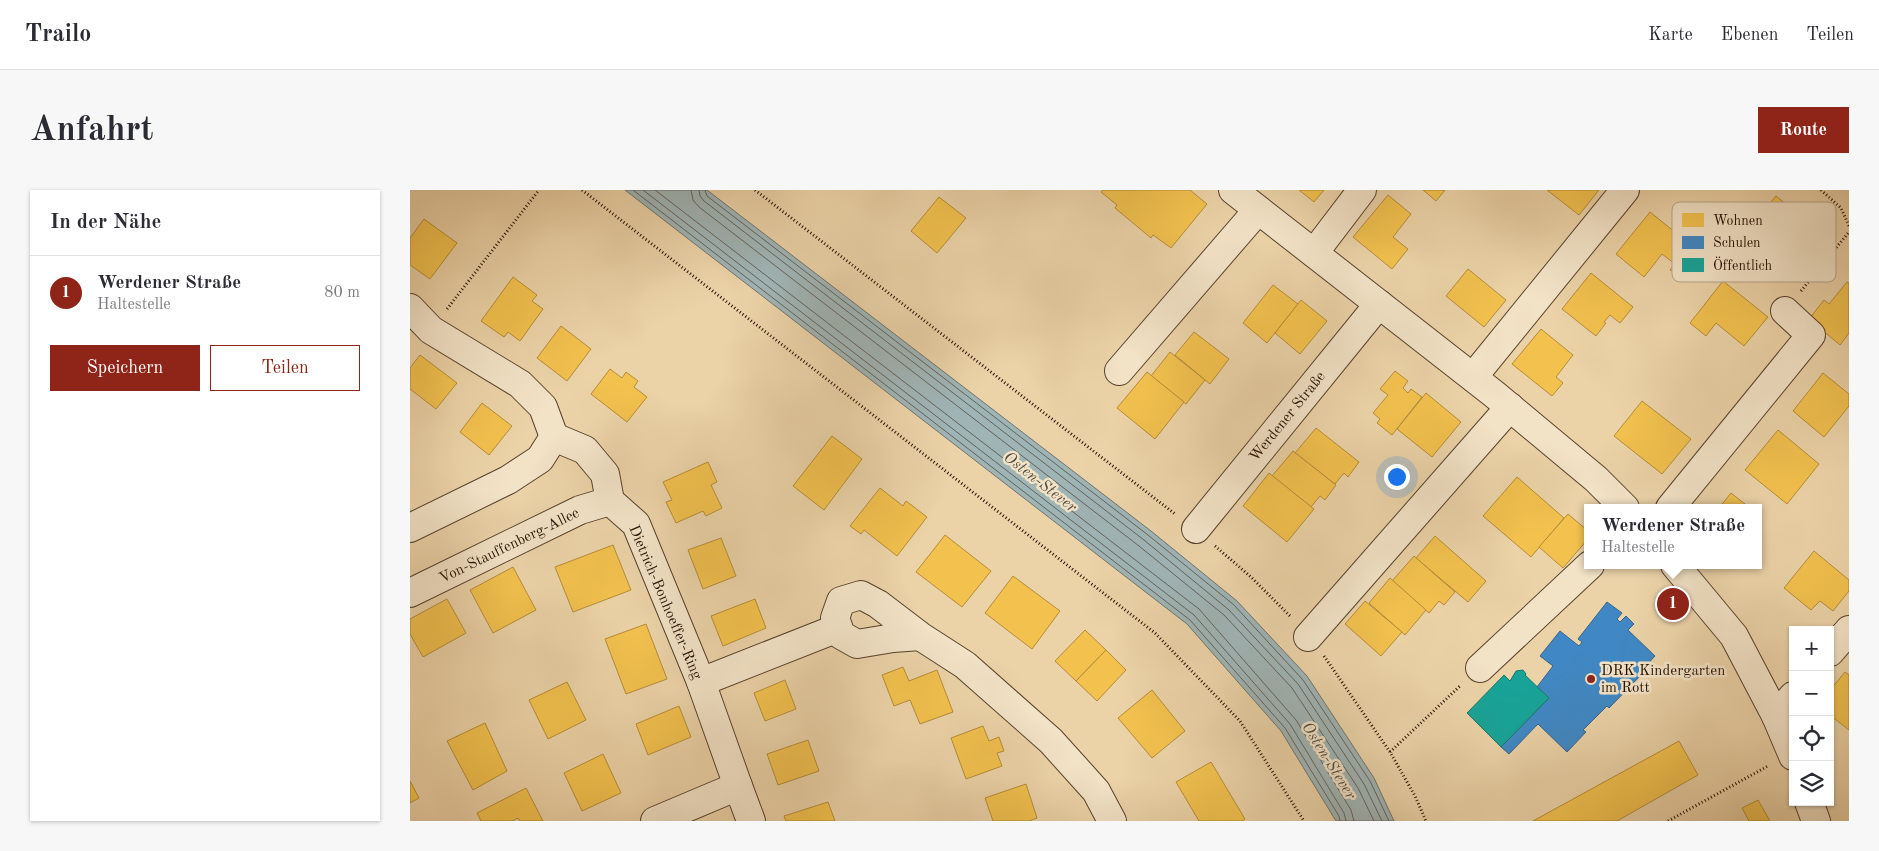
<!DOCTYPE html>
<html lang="de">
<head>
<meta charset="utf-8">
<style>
  body { margin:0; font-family:"Old Standard TT",serif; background:#f7f7f7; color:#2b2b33 }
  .controls { position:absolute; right:15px; bottom:15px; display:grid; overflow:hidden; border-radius:0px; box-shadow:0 1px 4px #0004 }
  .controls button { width:45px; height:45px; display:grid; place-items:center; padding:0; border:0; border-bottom:1px solid #e1e1e2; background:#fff; color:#2b2b33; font:25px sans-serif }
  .you { position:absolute; left:986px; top:286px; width:18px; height:18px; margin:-12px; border:4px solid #fff; border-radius:50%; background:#1a73e8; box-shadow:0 0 0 8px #1a73e833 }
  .badge { display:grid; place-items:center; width:32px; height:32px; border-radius:50%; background:#8f2418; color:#fff; font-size:16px; font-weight:700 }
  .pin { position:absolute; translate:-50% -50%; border:2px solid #fff; box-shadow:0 1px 5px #0006 }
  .popup { position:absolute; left:1174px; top:314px; width:178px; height:65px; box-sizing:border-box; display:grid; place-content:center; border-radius:0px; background:#fff; filter:drop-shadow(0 1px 4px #0005); font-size:16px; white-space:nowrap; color:#7c7c81 }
  .popup b { font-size:19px; color:#2b2b33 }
  .popup::after { content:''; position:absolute; left:50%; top:100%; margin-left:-10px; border:10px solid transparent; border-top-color:#fff }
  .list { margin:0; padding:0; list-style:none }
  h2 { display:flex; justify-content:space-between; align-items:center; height:65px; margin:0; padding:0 20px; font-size:21px }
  h2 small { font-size:16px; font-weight:400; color:#7c7c81 }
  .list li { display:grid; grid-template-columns:32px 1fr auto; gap:15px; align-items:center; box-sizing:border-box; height:75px; padding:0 20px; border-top:1px solid #e1e1e2 }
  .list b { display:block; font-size:19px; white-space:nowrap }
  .list p { margin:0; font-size:16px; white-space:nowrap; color:#7c7c81 }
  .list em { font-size:16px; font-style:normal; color:#7c7c81 }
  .actions { display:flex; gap:10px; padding:15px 20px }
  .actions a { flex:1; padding:11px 0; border:1px solid #8f2418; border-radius:0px; text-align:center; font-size:18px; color:#8f2418 }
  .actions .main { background:#8f2418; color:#fff }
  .icon { flex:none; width:28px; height:28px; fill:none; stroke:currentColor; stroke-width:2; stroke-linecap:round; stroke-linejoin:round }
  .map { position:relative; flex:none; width:1439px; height:631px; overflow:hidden; border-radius:0px }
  header { display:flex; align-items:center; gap:30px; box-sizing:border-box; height:70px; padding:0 25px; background:#fff; border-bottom:1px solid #e1e1e2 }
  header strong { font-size:24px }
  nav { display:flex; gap:28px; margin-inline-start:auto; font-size:18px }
  .intro { display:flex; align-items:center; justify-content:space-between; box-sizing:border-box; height:120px; padding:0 30px }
  h1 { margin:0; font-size:35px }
  .button { padding:12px 22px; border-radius:0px; background:#8f2418; color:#fff; font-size:18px; font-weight:700 }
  main { display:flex; gap:30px; padding:0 30px }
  aside { flex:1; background:#fff; border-radius:0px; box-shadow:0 1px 4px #0004 }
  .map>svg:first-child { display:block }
  .water { fill:#9fb4b5; stroke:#6f736e }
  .homes { fill:#f2c14e; stroke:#b58c38 }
  .schools { fill:#3f88c5; stroke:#38648b }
  .public { fill:#17a398; stroke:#1c776b }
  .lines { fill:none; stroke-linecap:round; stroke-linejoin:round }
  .shore { stroke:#62625c; stroke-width:1 }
  .minor-casing { stroke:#57412c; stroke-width:30 }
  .path { stroke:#261103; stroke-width:3; stroke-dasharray:1 2.5; stroke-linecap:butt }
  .minor { stroke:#f2e2c6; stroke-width:28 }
  .poi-dot { fill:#8f2418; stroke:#f2e2c6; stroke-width:2 }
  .labels { text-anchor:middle; stroke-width:5; stroke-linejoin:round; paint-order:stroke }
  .street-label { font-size:15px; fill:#261103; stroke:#f2e2c6 }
  .poi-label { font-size:15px; fill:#261103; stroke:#f2e2c6; text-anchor:start }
  .water-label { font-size:16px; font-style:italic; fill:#504a41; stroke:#f2e2c6 }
  .key { fill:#f2e2c6; stroke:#b5a38c; stroke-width:1 }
  .key-label { font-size:14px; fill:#261103 }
</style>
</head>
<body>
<header>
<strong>Trailo</strong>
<nav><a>Karte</a><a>Ebenen</a><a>Teilen</a></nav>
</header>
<div class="intro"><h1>Anfahrt</h1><a class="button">Route</a></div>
<main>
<aside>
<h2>In der Nähe<small></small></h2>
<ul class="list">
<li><span class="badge">1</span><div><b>Werdener Straße</b><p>Haltestelle</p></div><em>80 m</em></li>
</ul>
<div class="actions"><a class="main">Speichern</a><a>Teilen</a></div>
</aside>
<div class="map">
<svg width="1439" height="631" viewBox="0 0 1439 631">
  <rect width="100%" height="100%" fill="#ebd2a7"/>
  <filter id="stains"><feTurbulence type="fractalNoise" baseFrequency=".004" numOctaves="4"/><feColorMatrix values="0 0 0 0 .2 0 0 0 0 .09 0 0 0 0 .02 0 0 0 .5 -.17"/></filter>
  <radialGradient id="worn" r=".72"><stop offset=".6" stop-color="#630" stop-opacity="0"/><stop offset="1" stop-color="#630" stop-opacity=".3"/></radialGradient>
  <path class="water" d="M 215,0 L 297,0 L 741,341 L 827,411 L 897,486 L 964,588 L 984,631 L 926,631 L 871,541 L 777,434 Z"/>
  <g class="homes">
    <path d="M 693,0 L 780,0 L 797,14 L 761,58 L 743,45 L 741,48 L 705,18 L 707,15 L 691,2 Z"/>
    <path d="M 889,0 L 914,0 L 904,12 Z"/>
    <path d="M 1013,0 L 1035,0 L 1026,11 Z"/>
    <path d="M 1137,0 L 1189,0 L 1169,25 Z"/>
    <path d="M 978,5 L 1001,24 L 983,47 L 998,59 L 982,79 L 943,47 Z"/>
    <path d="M 1366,6 L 1414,45 L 1389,75 L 1341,36 Z"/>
    <path d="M 529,7 L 556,28 L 527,63 L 501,41 Z"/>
    <path d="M 1240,22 L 1282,56 L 1262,81 L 1260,80 L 1265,74 L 1252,64 L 1234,87 L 1206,64 Z"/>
    <path d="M 14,29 L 47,53 L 20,89 L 0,75 L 0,48 Z"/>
    <path d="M 1058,79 L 1096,110 L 1074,137 L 1036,106 Z"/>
    <path d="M 1181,83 L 1223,117 L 1210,133 L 1200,125 L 1194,132 L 1196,133 L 1186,146 L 1152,119 Z"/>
    <path d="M 103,87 L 127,105 L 122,111 L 133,119 L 110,151 L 98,142 L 94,147 L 71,131 Z"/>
    <path d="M 1313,91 L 1358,127 L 1334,156 L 1306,133 L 1296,146 L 1280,133 Z"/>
    <path d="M 1437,92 L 1439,93 L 1439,143 L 1430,155 L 1399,129 L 1414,110 L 1419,114 Z"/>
    <path d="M 863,95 L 888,114 L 857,153 L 833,133 Z"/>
    <path d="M 891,110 L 917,131 L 890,164 L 865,143 Z"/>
    <path d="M 151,136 L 181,159 L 157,191 L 127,168 Z"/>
    <path d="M 1131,139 L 1163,165 L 1146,187 L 1153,193 L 1142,206 L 1102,174 Z"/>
    <path d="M 784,142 L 819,169 L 800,194 L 765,165 Z"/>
    <path d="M 760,162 L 795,190 L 776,214 L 741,186 Z"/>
    <path d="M 10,165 L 47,193 L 26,219 L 0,199 L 0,178 Z"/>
    <path d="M 200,179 L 212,188 L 216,182 L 228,191 L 224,197 L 237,207 L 217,232 L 181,204 Z"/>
    <path d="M 985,181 L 998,191 L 993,198 L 998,203 L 1001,199 L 1012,207 L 982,245 L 967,233 L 970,229 L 963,223 L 978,205 L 970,199 Z"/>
    <path d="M 737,182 L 774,212 L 745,249 L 707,218 Z"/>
    <path d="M 1413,183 L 1439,204 L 1439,216 L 1414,247 L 1383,221 Z"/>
    <path d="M 1016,203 L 1051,232 L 1022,267 L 987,239 Z"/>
    <path d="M 1232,211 L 1281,249 L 1252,284 L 1204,246 Z"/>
    <path d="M 72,213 L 102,236 L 79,265 L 50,242 Z"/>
    <path d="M 906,238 L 949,272 L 938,287 L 934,283 L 925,294 L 885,263 Z"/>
    <path d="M 1368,240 L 1409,274 L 1377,314 L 1335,280 Z"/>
    <path d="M 422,246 L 452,269 L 414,320 L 383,296 Z"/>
    <path d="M 883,261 L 926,295 L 915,310 L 910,306 L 901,317 L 862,286 Z"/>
    <path d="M 298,272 L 307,292 L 301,295 L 312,318 L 296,326 L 293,321 L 266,333 L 256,312 L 262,310 L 253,292 Z"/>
    <path d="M 859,283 L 904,319 L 877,352 L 833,316 Z"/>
    <path d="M 1107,287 L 1154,328 L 1121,367 L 1073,326 Z"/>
    <path d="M 470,298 L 493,316 L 496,311 L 517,327 L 487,366 L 454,340 L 451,344 L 440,336 Z"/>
    <path d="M 1321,303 L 1340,318 L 1309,318 Z"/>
    <path d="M 1158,324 L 1178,341 L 1178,349 L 1153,378 L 1129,357 Z"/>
    <path d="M 535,345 L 581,381 L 552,417 L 506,382 Z"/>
    <path d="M 1025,346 L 1076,391 L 1058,412 L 1006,368 Z"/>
    <path d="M 311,348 L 326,386 L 293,399 L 278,360 Z"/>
    <path d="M 203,355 L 221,400 L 163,422 L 145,377 Z"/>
    <path d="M 1404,361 L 1439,390 L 1439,401 L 1423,421 L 1410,411 L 1401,420 L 1374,398 Z"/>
    <path d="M 1004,366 L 1045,402 L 1034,415 L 1029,411 L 1019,423 L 982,391 Z"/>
    <path d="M 103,377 L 126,420 L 83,443 L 60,400 Z"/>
    <path d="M 603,386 L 650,421 L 622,459 L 575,423 Z"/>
    <path d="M 980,388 L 1016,420 L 995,445 L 959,413 Z"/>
    <path d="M 37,409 L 56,443 L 13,467 L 0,444 L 0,429 Z"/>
    <path d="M 345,409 L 356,438 L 313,456 L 301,426 Z"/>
    <path d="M 955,411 L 992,442 L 971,466 L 935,434 Z"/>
    <path d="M 236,434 L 257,489 L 216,504 L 195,449 Z"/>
    <path d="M 675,440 L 696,460 L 666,491 L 645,471 Z"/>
    <path d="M 696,460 L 716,480 L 687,511 L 666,491 Z"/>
    <path d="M 493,477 L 499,491 L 527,480 L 543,522 L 510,534 L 500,510 L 484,516 L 472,485 Z"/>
    <path d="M 1435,482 L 1439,485 L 1439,540 L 1420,525 L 1420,500 Z"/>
    <path d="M 375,490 L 386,519 L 355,531 L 344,503 Z"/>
    <path d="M 157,492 L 176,530 L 138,549 L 119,510 Z"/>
    <path d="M 742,500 L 775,541 L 742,568 L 708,528 Z"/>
    <path d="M 269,516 L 281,547 L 238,565 L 226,534 Z"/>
    <path d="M 75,533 L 97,581 L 63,600 L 37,551 Z"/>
    <path d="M 573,536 L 579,551 L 589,547 L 594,561 L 587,563 L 592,576 L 556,589 L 541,548 Z"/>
    <path d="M 398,550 L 409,581 L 368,595 L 357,564 Z"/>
    <path d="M 1269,551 L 1288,585 L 1207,631 L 1123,631 Z"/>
    <path d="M 193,564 L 211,603 L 172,621 L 154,583 Z"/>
    <path d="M 801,572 L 835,629 L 832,631 L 789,631 L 766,592 Z"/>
    <path d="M 0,591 L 9,608 L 0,613 Z"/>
    <path d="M 616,594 L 627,628 L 619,631 L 583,631 L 575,608 Z"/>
    <path d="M 116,598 L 133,631 L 110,631 L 108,628 L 102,631 L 71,631 L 67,623 Z"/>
    <path d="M 1348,610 L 1360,631 L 1339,631 L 1332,618 Z"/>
    <path d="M 418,612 L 425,631 L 376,631 L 374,626 Z"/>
  </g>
  <path class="schools" d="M 1197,412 L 1212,423 L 1207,429 L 1210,432 L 1216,426 L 1224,434 L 1218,440 L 1245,466 L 1233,479 L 1235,481 L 1199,518 L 1197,516 L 1173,540 L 1176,542 L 1157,562 L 1128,534 L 1099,564 L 1091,557 L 1139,508 L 1127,497 L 1143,476 L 1130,466 L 1150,441 L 1169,456 L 1172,452 L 1168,449 Z"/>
  <path class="public" d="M 1113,480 L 1116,484 L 1115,485 L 1139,508 L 1091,557 L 1057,523 L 1094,485 L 1100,491 L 1106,481 Z"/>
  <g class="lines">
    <g class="shore">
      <path d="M 223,0 L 780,430 L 875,538 L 929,626 L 930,631"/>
      <path d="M 233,0 L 784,425 L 880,534 L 934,623 L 936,631"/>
      <path d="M 245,0 L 789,419 L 886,530 L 941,620 L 944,631"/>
      <path d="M 281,0 L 283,10 L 289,17 L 729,356 L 814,425 L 882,498 L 948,598 L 964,631"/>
      <path d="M 289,0 L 290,6 L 294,11 L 734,350 L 819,420 L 888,494 L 954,594 L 972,631"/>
      <path d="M 295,0 L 297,6 L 738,345 L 824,415 L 893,490 L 960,591 L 979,631"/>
    </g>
    <defs>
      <g id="minor">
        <path d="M 823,0 L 1084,204 L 1186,289 L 1215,318"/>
        <path d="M 904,63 L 952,0"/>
        <path d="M 0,118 L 21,140 L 110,194 L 133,217 L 144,247 L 175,260 L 195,284 L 200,311 L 226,334 L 291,492 L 328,596 L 245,631"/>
        <path d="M 709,181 L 848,20"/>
        <path d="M 1063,187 L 1215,0"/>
        <path d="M 1260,318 L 1401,145 L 1375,121"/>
        <path d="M 0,338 L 98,290 L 130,269 L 144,247"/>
        <path d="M 786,339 L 969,114"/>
        <path d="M 1265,375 L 1324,446 L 1366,526 L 1383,566"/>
        <path d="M 0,403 L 170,320 L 200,311"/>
        <path d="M 510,446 L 483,448 L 447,454 L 431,445 L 425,428 L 431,411 L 451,405 L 468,414 L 510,446 L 555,475 L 641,551 L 686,601 L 702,631"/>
        <path d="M 898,447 L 1100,217"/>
        <path d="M 1420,462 L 1439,440"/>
        <path d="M 1070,478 L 1180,375"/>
        <path d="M 291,492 L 428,438"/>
        <path d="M 1366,526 L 1383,506"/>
        <path d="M 328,596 L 341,631"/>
        <path d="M 1399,612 L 1406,631"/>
      </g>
    </defs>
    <use href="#minor" class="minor-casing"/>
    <g class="path">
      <path d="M 172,0 L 745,443 L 830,531 L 894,631"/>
      <path d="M 345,0 L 765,324"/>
      <path d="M 1411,0 L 1431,18 L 1439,36"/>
      <path d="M 1391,101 L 1439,42"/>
      <path d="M 37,119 L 129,0"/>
      <path d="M 805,356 L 841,387 L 881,427"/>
      <path d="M 914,466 L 980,562 L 1005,606 L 1016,631"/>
      <path d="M 980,562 L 1051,495"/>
      <path d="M 1258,631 L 1358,576"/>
    </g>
    <use href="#minor" class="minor"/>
  </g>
  <circle class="poi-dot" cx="1181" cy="489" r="5"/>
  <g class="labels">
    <g class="street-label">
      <text transform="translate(877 226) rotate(-51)" y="5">Werdener Straße</text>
      <text transform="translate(99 355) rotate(-26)" y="5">Von-Stauffenberg-Allee</text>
      <text transform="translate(256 412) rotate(67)" y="5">Dietrich-Bonhoeffer-Ring</text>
    </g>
    <g class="poi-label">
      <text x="1191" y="485">DRK Kindergarten<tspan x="1191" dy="17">im Rott</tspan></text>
    </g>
    <g class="water-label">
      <text transform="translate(631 291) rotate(38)" y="6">Osten-Stever</text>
      <text transform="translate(920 570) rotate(58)" y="6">Osten-Stever</text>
    </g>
  </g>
  <rect x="1262" y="12" width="164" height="80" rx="8" class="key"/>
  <rect x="1272" y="23" width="22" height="14" fill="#f2c14e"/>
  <rect x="1272" y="46" width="22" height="13" fill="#3f88c5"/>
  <rect x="1272" y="68" width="22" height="14" fill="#17a398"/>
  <g class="key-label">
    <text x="1303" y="35">Wohnen</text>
    <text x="1303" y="57">Schulen</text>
    <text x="1303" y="80">Öffentlich</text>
  </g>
  <rect width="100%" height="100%" filter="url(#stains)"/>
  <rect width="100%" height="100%" fill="url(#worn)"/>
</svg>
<div class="controls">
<button>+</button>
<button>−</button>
<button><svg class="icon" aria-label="locate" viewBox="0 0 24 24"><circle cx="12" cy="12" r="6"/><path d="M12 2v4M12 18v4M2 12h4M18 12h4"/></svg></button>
<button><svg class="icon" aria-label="layers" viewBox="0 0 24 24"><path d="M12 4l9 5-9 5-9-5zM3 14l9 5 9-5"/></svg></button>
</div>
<div class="you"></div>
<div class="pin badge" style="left:1263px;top:414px">1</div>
<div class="popup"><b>Werdener Straße</b>Haltestelle</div>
</div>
</main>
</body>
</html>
